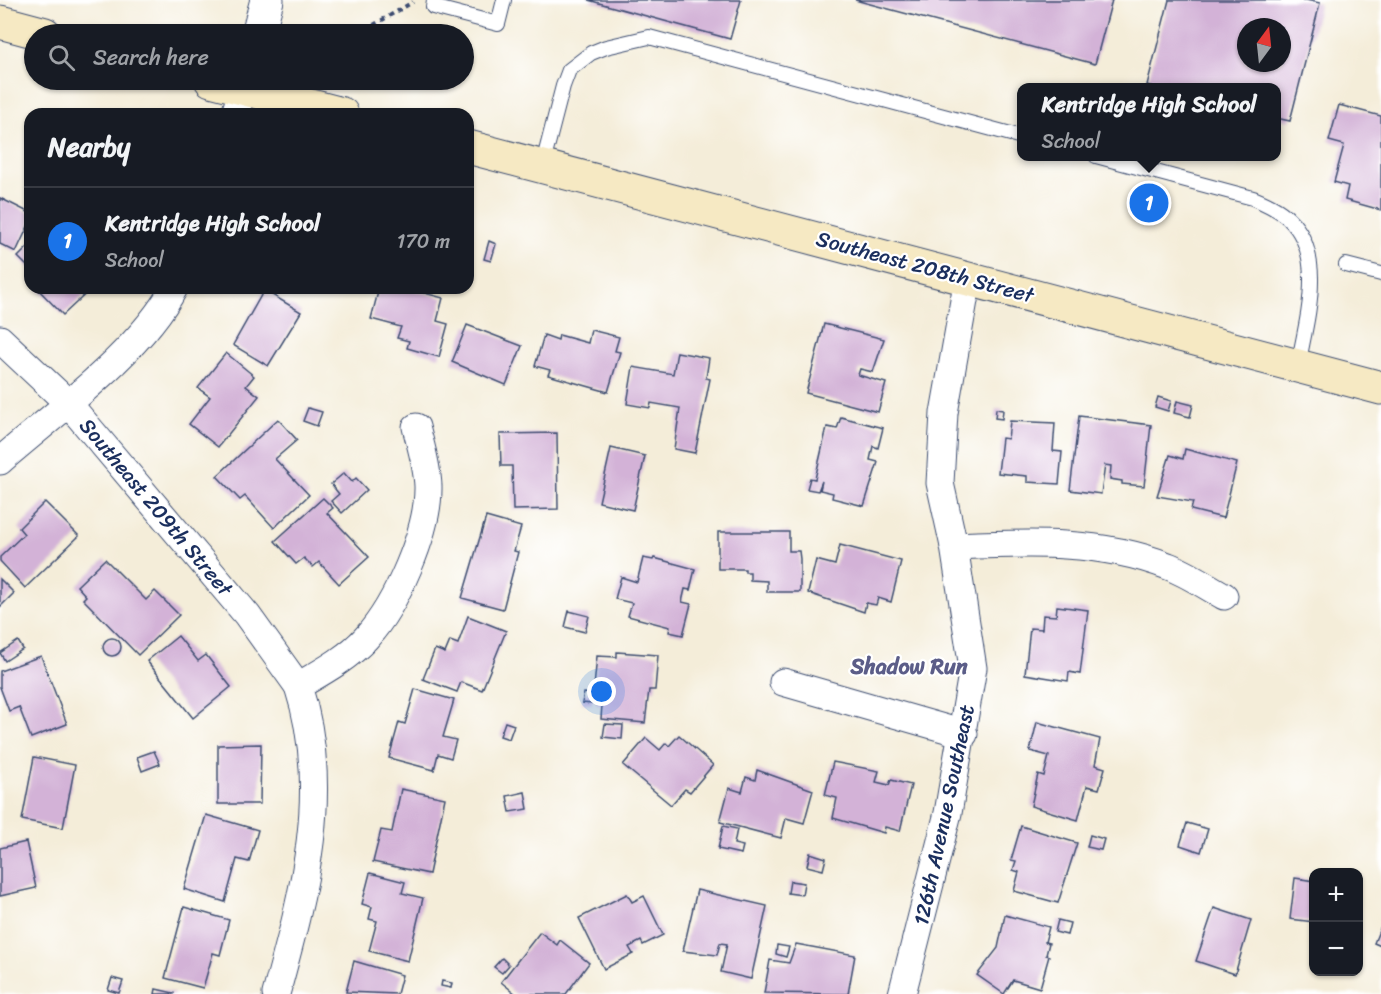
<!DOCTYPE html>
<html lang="en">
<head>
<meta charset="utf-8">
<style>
  body { margin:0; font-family:Sriracha,sans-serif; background:#20242c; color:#f1f3f6 }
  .controls { position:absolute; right:18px; bottom:18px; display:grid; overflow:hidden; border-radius:12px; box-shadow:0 2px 4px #0004 }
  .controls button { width:54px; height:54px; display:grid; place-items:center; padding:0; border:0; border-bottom:2px solid #363941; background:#171b24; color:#f1f3f6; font:30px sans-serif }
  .compass { position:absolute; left:1237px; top:18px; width:54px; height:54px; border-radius:50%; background:#171b24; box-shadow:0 2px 4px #0004; rotate:15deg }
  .you { position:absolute; left:602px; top:692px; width:21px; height:21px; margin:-15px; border:4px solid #fff; border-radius:50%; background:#1a73e8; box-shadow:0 0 0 9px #1a73e833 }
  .badge { display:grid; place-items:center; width:39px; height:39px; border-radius:50%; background:#1a73e8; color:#fff; font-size:20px; font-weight:700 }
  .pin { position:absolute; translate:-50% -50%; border:3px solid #fff; box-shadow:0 2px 6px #0006 }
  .popup { position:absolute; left:1017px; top:83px; width:264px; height:78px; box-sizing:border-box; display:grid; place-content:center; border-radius:12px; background:#171b24; filter:drop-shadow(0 2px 4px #0005); font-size:20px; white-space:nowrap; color:#9ea1a6 }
  .popup b { font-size:22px; color:#f1f3f6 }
  .popup::after { content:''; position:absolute; left:50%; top:100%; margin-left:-12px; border:12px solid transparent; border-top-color:#171b24 }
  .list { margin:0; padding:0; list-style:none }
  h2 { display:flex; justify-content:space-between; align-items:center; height:78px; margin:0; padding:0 24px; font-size:26px }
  h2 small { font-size:20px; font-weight:400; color:#9ea1a6 }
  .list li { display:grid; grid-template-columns:39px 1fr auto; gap:18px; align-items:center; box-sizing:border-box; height:108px; padding:0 24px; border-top:2px solid #363941 }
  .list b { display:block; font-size:22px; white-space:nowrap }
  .list p { margin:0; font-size:20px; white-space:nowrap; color:#9ea1a6 }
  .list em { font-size:20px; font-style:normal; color:#9ea1a6 }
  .icon { flex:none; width:33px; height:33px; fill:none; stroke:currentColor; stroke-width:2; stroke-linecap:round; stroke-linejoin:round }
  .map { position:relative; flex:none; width:1381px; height:994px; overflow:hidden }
  .search { position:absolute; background:#171b24; box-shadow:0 2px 4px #0004; left:24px; top:24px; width:450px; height:66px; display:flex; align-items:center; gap:15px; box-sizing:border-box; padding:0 21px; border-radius:33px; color:#9ea1a6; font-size:22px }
  .panel { position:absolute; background:#171b24; box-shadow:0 2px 4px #0004; left:24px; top:108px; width:450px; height:186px; border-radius:18px }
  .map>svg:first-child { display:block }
  .building { fill:#d3b2d7; fill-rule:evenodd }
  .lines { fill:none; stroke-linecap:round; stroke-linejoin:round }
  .service-casing { stroke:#3c4c70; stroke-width:16 }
  .minor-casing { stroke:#3c4c70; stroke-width:29 }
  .tertiary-casing { stroke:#3c4c70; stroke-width:35 }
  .secondary-casing { stroke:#3c4c70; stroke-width:35 }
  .path { stroke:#3c4c70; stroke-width:4; stroke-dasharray:4.5 4.5; stroke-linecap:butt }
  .service { stroke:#fff; stroke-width:14 }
  .minor { stroke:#fff; stroke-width:27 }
  .tertiary { stroke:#fff; stroke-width:33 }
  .secondary { stroke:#f6e9c3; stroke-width:33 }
  .labels { text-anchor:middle; stroke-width:4.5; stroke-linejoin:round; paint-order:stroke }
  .street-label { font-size:21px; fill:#1b2f5e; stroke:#fff }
  .neighbourhood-label { font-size:22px; font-weight:bold; fill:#5b5d88; stroke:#fff }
</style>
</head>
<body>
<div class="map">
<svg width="1381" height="994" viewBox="0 0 1381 994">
  <rect width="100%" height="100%" fill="#fff"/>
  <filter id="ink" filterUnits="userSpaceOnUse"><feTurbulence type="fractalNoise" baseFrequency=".0167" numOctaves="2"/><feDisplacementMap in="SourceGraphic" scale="12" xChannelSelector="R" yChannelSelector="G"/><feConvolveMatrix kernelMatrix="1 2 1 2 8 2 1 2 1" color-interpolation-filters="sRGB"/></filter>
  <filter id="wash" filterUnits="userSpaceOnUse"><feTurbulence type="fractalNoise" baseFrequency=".008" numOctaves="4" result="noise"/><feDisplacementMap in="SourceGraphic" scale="24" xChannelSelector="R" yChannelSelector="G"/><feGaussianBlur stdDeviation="1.35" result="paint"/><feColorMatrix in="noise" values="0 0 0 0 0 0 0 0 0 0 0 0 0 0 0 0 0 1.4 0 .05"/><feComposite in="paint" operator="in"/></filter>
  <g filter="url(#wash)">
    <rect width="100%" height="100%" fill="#f4edd9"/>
    <g id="blocks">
      <g class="building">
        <path d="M 588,0 L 741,0 L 730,39 Z"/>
        <path d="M 855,0 L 1112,0 L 1095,64 Z"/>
        <path d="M 1169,0 L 1306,0 L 1320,3 L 1290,121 L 1276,118 L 1276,88 L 1157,88 L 1147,85 ZM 1246,27 L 1282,27 L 1282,63 L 1246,63 Z"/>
        <path d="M 1339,105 L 1381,116 L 1381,210 L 1345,200 L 1348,186 L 1334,182 L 1344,145 L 1329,141 Z"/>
        <path d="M 0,198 L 30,213 L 30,222 L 16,252 L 0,244 Z"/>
        <path d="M 489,241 L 496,244 L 491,261 L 484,259 Z"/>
        <path d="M 30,245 L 30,269 L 18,257 Z"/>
        <path d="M 37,288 L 92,288 L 63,315 Z"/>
        <path d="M 379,288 L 410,289 L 443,298 L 437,321 L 448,324 L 439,357 L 407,348 L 409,341 L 397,338 L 401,327 L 371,319 Z"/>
        <path d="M 264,290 L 301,312 L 268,366 L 233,345 Z"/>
        <path d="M 824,324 L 884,339 L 873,372 L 860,369 L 858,375 L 886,383 L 878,412 L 806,393 Z"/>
        <path d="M 467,325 L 522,346 L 506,385 L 452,362 Z"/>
        <path d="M 591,330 L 619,337 L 615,351 L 620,352 L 608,392 L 548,375 L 550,370 L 535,366 L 544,335 L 558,340 L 559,335 L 588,343 Z"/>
        <path d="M 677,352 L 709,358 L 706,378 L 710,379 L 695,453 L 674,449 L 680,408 L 651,403 L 650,408 L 627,404 L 633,367 L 673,374 Z"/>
        <path d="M 226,353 L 254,376 L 246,386 L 259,396 L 218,447 L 189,424 L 210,397 L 198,388 Z"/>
        <path d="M 1158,397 L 1171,401 L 1168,411 L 1155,407 Z"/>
        <path d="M 1177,401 L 1193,405 L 1190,417 L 1174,413 Z"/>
        <path d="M 308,408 L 322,412 L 317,426 L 303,421 Z"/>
        <path d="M 996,409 L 1003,410 L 1002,419 L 995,418 Z"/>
        <path d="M 1079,416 L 1151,425 L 1144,486 L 1122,484 L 1122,481 L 1110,479 L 1111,466 L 1105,465 L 1101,494 L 1070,490 Z"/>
        <path d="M 841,417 L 883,428 L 878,448 L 873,446 L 870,460 L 878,462 L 864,506 L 832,498 L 833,493 L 820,490 L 822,481 L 818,491 L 807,489 L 810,478 L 815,479 L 827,427 L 837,429 Z"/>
        <path d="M 278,419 L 297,440 L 275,459 L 309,495 L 274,528 L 245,496 L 240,500 L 217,476 Z"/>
        <path d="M 1010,421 L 1055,423 L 1053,451 L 1062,452 L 1059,484 L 1027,482 L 1027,476 L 998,473 L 1002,438 L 1008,439 Z"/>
        <path d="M 557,433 L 558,509 L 513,510 L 512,466 L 501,466 L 500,434 Z"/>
        <path d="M 611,448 L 645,456 L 633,510 L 599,502 Z"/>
        <path d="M 1185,449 L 1237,463 L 1223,518 L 1191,510 L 1193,502 L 1157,496 L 1170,455 L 1183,459 Z"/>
        <path d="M 344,473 L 352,482 L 356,478 L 367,490 L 342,513 L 331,501 L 339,494 L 331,484 Z"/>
        <path d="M 323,498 L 333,508 L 327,513 L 369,557 L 339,584 L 319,562 L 313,567 L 304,558 L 296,564 L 275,541 Z"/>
        <path d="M 45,502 L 79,536 L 25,588 L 0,561 L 0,557 L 24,534 L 19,528 Z"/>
        <path d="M 486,517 L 521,527 L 514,551 L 518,552 L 503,609 L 462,598 Z"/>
        <path d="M 718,532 L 789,532 L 789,551 L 799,551 L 800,559 L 800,592 L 767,592 L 767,581 L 750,580 L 750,572 L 745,572 L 745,569 L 718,569 Z"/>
        <path d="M 840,545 L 901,561 L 891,602 L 878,598 L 876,605 L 866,603 L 864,612 L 808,593 L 816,560 L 835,565 Z"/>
        <path d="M 643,558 L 653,560 L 654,558 L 695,569 L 690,590 L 685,589 L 682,602 L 691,604 L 683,635 L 669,632 L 670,627 L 628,616 L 632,603 L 615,599 L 621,577 L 637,582 Z"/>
        <path d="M 105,559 L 146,600 L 155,591 L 179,615 L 138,655 L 83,599 L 86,596 L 77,586 Z"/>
        <path d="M 0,579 L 14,593 L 0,607 Z"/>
        <path d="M 1057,606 L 1088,610 L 1080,674 L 1069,672 L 1068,681 L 1025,674 L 1030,628 L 1042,629 L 1043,615 L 1056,616 Z"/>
        <path d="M 569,611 L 589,616 L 585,632 L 565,627 Z"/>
        <path d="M 468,616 L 506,631 L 482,690 L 461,682 L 457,692 L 423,679 L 435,649 L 445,653 L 450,641 L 458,644 Z"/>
        <path d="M 178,636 L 198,661 L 206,655 L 231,687 L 193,718 L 147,661 Z"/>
        <circle cx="112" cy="647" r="9"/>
        <path d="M 18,641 L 23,649 L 5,661 L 0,653 Z"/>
        <path d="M 617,652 L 658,655 L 655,690 L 649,690 L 645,723 L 601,719 L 602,705 L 596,705 L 598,687 L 594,687 L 597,656 L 617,657 Z"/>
        <path d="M 41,656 L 67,724 L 31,738 L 19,707 L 9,711 L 0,687 L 0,671 Z"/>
        <path d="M 415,689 L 454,700 L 443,737 L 456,740 L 451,758 L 438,754 L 434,770 L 389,758 L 399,722 L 405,724 Z"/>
        <path d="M 584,693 L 593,694 L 592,704 L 582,703 Z"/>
        <path d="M 505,722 L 514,725 L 509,739 L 500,736 Z"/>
        <path d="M 1037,722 L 1100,739 L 1095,765 L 1105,768 L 1099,789 L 1087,786 L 1078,820 L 1031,806 L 1038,774 L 1044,776 L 1049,756 L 1030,751 Z"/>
        <path d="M 605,724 L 623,725 L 622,739 L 603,737 Z"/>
        <path d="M 679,735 L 713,765 L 690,792 L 685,789 L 671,805 L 623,765 L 646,738 L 660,750 L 666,743 L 669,746 Z"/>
        <path d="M 261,744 L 260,804 L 218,804 L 218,745 Z"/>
        <path d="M 154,751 L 160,764 L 142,771 L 137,757 Z"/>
        <path d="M 34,757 L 75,765 L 63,828 L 22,820 Z"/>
        <path d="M 833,762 L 879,771 L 876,782 L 889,785 L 891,780 L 911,785 L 900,831 L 885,827 L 884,833 L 833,818 L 837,798 L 825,795 Z"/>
        <path d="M 757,770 L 813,790 L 804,823 L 786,818 L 781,838 L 720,822 L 729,788 L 742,792 L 746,777 L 755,780 Z"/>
        <path d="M 401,789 L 445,798 L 429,874 L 373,862 L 381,830 L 392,832 Z"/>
        <path d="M 525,792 L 528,809 L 510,812 L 507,796 Z"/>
        <path d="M 206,815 L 258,830 L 249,862 L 237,859 L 225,902 L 184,889 Z"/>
        <path d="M 1187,823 L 1208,829 L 1201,852 L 1180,845 Z"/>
        <path d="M 723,826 L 737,829 L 734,844 L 743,846 L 741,854 L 718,849 Z"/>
        <path d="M 1021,826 L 1077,843 L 1058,903 L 1014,891 L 1019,872 L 1013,870 L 1016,861 L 1011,860 Z"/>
        <path d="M 1090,835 L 1104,839 L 1101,850 L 1087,847 Z"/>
        <path d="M 26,842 L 36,888 L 0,896 L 0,848 Z"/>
        <path d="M 810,853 L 826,858 L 823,870 L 807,866 Z"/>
        <path d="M 370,873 L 405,882 L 402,893 L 423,898 L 408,961 L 369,951 L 377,921 L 369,919 L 372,907 L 362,904 Z"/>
        <path d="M 1295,878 L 1314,881 L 1314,922 L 1290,919 Z"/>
        <path d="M 790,881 L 804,883 L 802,895 L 788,893 Z"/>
        <path d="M 697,890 L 767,906 L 751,979 L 721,972 L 727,944 L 720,943 L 717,955 L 683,951 Z"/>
        <path d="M 627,894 L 632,902 L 644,896 L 663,935 L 643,945 L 641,941 L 629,947 L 633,954 L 604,969 L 579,918 Z"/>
        <path d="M 184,907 L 229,920 L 220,955 L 213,953 L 203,988 L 165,978 Z"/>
        <path d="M 1214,908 L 1251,920 L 1235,974 L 1196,961 Z"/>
        <path d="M 1005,915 L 1049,927 L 1045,942 L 1049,943 L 1046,955 L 1049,956 L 1040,988 L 1013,980 L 1004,994 L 977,975 L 998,948 Z"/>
        <path d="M 1058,920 L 1070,923 L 1067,935 L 1055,932 Z"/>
        <path d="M 1381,926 L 1381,946 L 1374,943 Z"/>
        <path d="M 540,932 L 557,945 L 560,940 L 589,963 L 566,994 L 516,994 L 501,982 Z"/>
        <path d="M 796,944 L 855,955 L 848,994 L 764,993 L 770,960 L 789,963 Z"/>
        <path d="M 777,945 L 789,947 L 786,957 L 776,954 Z"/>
        <path d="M 502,958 L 509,965 L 502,973 L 494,967 Z"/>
        <path d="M 354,961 L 402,975 L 397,994 L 346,992 Z"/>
        <path d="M 112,978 L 123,981 L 119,993 L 108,990 Z"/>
        <path d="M 442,981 L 452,983 L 451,988 L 441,986 Z"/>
        <path d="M 156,989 L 174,993 L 174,994 L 155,994 Z"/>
      </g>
    </g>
  </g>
  <g filter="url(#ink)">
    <use href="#blocks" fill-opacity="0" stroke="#3c4c70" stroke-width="1.5"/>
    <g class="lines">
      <defs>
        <g id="service">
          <path d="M 434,0 L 433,7 L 498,24 L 504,0"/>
          <path d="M 1096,156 L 1253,198 C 1265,203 1279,209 1289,219 C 1327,256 1306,321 1298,366"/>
          <path d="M 542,167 L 563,86 L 569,70 L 591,53 L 606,47 L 649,37 L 1022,137"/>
          <path d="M 1346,265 L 1381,274"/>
        </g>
        <g id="minor">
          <path d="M 235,114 L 243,88"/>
          <path d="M 0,339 L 67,402 L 247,615 L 298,686"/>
          <path d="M 0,461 C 54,414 141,351 174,288"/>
          <path d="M 954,546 C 1025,543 1100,539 1168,566 C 1187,573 1206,586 1224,596"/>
          <path d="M 783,682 L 964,734"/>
          <path d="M 276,994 C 304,892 332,790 298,686 C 322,672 348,658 366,638 C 396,605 429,531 428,486 C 427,465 421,447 416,427"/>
          <path d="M 902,994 L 948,813 L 973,668 L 954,546 L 940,483 L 944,413 L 968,278"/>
        </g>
        <path id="tertiary" d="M 258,34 L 267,0"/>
        <g id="secondary">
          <path d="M 0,22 L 45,34"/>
          <path d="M 211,80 L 342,114"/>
          <path d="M 468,147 L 1381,388"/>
        </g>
      </defs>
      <use href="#service" class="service-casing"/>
      <use href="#minor" class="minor-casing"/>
      <use href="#tertiary" class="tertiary-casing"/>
      <use href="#secondary" class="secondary-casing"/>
      <path class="path" d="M 358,34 L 413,2"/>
      <use href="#service" class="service"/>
      <use href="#minor" class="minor"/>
      <use href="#tertiary" class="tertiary"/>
      <use href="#secondary" class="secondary"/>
    </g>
  </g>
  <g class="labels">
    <g class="street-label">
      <text transform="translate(925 267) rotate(15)" y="7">Southeast 208th Street</text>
      <text transform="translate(156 507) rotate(50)" y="7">Southeast 209th Street</text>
      <text transform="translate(944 815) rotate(-78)" y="7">126th Avenue Southeast</text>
    </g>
    <g class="neighbourhood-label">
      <text x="909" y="674">Shadow Run</text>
    </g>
  </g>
</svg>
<div class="controls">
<button>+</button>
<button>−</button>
</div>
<svg class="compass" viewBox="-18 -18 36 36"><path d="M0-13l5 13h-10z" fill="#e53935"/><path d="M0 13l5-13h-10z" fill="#9ea1a6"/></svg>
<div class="you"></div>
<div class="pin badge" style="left:1149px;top:203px">1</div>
<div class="popup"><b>Kentridge High School</b>School</div>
<div class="search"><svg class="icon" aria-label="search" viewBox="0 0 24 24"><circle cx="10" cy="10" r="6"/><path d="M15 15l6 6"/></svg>Search here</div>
<section class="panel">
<h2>Nearby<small></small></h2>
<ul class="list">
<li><span class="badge">1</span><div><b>Kentridge High School</b><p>School</p></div><em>170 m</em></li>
</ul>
</section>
</div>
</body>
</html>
